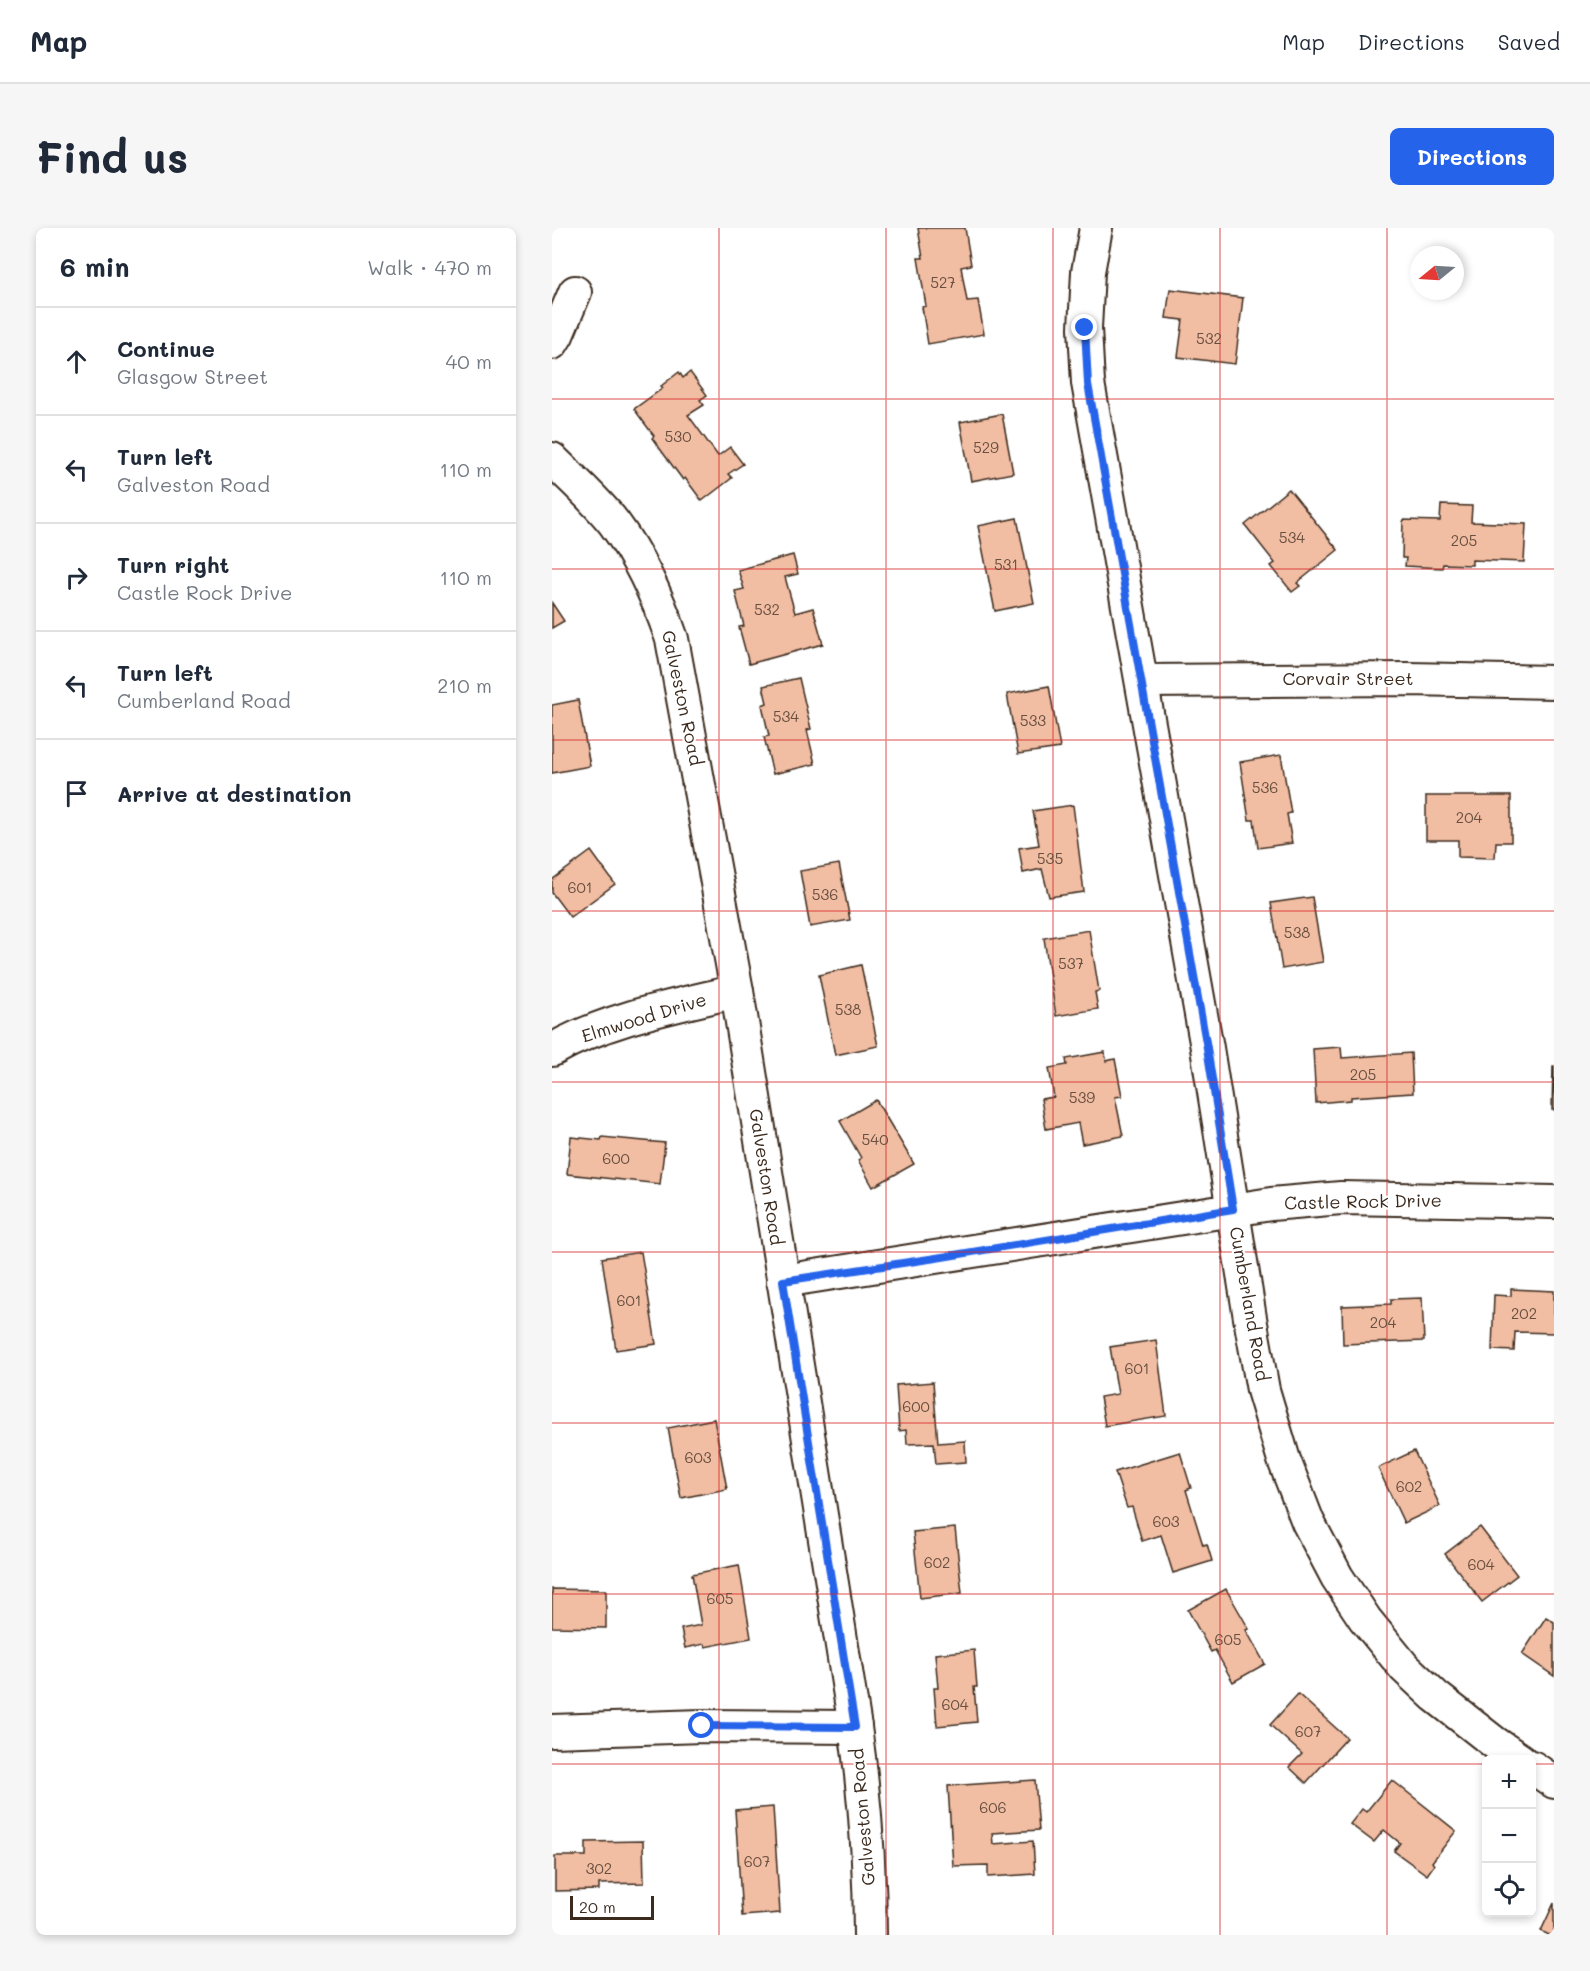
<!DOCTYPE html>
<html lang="en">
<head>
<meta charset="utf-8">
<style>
  body { margin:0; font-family:Mali,sans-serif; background:#f6f6f7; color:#1f2937 }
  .controls { position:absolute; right:18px; bottom:18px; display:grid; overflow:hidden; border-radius:9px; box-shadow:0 3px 9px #0003 }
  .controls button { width:54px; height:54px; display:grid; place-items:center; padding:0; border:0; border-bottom:2px solid #e0e1e3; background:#fff; color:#1f2937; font:30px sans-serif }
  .compass { position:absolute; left:858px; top:18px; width:54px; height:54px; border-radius:50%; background:#fff; box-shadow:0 3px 9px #0003; rotate:252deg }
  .scale { position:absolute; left:18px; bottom:15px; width:84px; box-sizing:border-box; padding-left:6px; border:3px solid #3b2a1e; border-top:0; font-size:16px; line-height:21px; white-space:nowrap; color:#3b2a1e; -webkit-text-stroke:4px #fff; paint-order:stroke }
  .stop { position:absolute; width:18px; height:18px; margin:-14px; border:4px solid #2563eb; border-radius:50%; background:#fff }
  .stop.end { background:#2563eb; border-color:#fff; box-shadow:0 2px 6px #0008 }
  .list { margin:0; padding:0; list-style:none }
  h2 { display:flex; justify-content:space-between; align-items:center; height:78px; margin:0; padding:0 24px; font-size:26px }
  h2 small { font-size:20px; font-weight:400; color:#747a83 }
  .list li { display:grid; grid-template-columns:39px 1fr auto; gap:18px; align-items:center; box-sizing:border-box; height:108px; padding:0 24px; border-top:2px solid #e0e1e3 }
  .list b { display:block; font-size:22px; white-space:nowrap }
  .list p { margin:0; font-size:20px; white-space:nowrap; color:#747a83 }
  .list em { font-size:20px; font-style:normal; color:#747a83 }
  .icon { flex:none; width:33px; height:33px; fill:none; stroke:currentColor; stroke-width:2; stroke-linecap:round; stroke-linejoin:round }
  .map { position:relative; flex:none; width:1002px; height:1707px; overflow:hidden; border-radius:9px }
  header { display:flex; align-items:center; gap:36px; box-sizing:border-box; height:84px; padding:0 30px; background:#fff; border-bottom:2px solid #e0e1e3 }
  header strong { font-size:28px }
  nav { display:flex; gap:33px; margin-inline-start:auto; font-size:21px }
  .intro { display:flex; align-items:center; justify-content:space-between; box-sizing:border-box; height:144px; padding:0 36px }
  h1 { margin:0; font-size:42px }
  .button { padding:15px 27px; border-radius:9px; background:#2563eb; color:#fff; font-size:21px; font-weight:700 }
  main { display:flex; gap:36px; padding:0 36px }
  aside { flex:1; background:#fff; border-radius:9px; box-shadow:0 3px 9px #0003 }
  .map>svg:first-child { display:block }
  .building { fill:#f1bda3; stroke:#3b2a1e; stroke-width:1.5 }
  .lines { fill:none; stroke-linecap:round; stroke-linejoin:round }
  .minor-casing { stroke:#3b2a1e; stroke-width:36 }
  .minor { stroke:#fff; stroke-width:32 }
  .route { stroke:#2563eb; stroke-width:8 }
  .grid { fill:none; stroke:#d62828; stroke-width:1.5; stroke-opacity:0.55 }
  .labels { text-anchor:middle; stroke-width:4.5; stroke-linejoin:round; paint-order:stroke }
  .number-label { font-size:15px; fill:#684f3f }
  .street-label { font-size:18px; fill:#3b2a1e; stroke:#fff }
</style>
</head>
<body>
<header>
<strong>Map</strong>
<nav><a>Map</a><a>Directions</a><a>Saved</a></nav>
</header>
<div class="intro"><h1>Find us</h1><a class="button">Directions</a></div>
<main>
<aside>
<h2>6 min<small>Walk · 470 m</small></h2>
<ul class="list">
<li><svg class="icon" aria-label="ahead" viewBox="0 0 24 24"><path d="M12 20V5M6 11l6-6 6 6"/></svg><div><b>Continue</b><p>Glasgow Street</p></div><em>40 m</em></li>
<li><svg class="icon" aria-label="left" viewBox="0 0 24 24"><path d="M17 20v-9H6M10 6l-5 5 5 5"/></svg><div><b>Turn left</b><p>Galveston Road</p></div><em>110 m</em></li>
<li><svg class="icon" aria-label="right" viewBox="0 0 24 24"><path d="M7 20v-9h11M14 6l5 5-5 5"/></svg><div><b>Turn right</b><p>Castle Rock Drive</p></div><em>110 m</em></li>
<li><svg class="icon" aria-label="left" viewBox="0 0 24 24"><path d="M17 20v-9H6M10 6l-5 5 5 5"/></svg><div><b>Turn left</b><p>Cumberland Road</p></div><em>210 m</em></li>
<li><svg class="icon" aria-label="arrive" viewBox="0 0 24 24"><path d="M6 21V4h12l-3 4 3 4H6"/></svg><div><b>Arrive at destination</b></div></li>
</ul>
</aside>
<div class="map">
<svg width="1002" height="1707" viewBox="0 0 1002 1707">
  <rect width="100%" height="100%" fill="#fff"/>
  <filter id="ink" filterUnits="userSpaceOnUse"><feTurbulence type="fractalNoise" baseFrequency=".0167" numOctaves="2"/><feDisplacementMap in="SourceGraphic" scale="12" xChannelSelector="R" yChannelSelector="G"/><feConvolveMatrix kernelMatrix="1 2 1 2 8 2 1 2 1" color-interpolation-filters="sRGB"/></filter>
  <g filter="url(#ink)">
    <g class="building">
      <path d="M 366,0 L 413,0 L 419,37 L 409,39 L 415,73 L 426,72 L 432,106 L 376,116 L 370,79 L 374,78 L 366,30 L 371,30 Z"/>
      <path d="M 618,61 L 691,70 L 683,136 L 626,129 L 631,92 L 614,90 Z"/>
      <path d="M 127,144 L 131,150 L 138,144 L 155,167 L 148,172 L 152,177 L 136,187 L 166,228 L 178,219 L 191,236 L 176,246 L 180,250 L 150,273 L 133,250 L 131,252 L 100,210 L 102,208 L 82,181 L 111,160 L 109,158 Z"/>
      <path d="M 450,186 L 461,245 L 419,253 L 408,194 Z"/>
      <path d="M 737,261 L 786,322 L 745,355 L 748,358 L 740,364 L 719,338 L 723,335 L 693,297 Z"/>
      <path d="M 889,277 L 920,278 L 919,294 L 974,296 L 972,334 L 920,332 L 920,337 L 891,336 L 890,340 L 853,338 L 854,330 L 850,330 L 851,292 L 888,293 Z"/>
      <path d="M 465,290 L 482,375 L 443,383 L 426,298 Z"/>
      <path d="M 241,327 L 246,346 L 233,349 L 243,385 L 261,380 L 271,416 L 197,436 L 187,399 L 192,398 L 183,363 L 192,361 L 186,342 Z"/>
      <path d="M 0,375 L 12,393 L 0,400 Z"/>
      <path d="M 247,450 L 259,501 L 255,502 L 263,536 L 221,546 L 212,509 L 217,508 L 210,477 L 215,475 L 211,458 Z"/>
      <path d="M 497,458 L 508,520 L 466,526 L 455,466 Z"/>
      <path d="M 26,472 L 38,538 L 0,545 L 0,477 Z"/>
      <path d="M 729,527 L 739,585 L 735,586 L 740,615 L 706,620 L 702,592 L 697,592 L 688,534 Z"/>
      <path d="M 874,568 L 959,568 L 959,614 L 944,614 L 943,630 L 906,629 L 906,612 L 874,612 Z"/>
      <path d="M 521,577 L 532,664 L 497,669 L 490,641 L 471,645 L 467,620 L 487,617 L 481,583 Z"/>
      <path d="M 39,623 L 63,656 L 18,689 L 0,665 L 0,652 Z"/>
      <path d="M 287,636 L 298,692 L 258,699 L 248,643 Z"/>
      <path d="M 760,669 L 771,734 L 730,741 L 719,675 Z"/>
      <path d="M 537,702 L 547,763 L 543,764 L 546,781 L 504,788 L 492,710 Z"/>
      <path d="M 309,737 L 326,818 L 283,827 L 267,747 Z"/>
      <path d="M 789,819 L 790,830 L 859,825 L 861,865 L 799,869 L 799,872 L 764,875 L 761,821 Z"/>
      <path d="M 553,824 L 554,833 L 563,831 L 570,868 L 563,869 L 571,908 L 530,916 L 526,895 L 494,901 L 489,871 L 502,869 L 497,840 L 515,837 L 514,831 Z"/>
      <path d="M 1001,838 L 1002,838 L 1002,882 L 1000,882 Z"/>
      <path d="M 324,872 L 362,936 L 321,959 L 306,932 L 309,930 L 288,893 Z"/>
      <path d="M 19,909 L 49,912 L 50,909 L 113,915 L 108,956 L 15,946 Z"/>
      <path d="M 89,1024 L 104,1116 L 64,1122 L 50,1030 Z"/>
      <path d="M 959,1061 L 1002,1063 L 1002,1105 L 963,1104 L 962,1123 L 940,1122 L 942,1067 L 959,1068 Z"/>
      <path d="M 870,1070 L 872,1113 L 791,1116 L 790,1078 L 839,1076 L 839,1071 Z"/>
      <path d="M 604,1112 L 614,1188 L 553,1198 L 548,1169 L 566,1166 L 558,1119 Z"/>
      <path d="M 381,1154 L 386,1215 L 413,1213 L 414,1234 L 384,1236 L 382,1215 L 355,1216 L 354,1202 L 347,1203 L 344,1157 Z"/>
      <path d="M 162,1191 L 175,1261 L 129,1270 L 116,1200 Z"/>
      <path d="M 862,1223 L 888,1278 L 852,1295 L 826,1240 Z"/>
      <path d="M 628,1224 L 639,1260 L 634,1262 L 651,1317 L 655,1316 L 660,1333 L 621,1345 L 609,1307 L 590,1313 L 580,1279 L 575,1280 L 563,1244 Z"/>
      <path d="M 928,1299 L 965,1347 L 930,1374 L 893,1326 Z"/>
      <path d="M 403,1300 L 410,1365 L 368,1370 L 361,1304 Z"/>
      <path d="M 187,1337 L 199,1410 L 153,1419 L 152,1416 L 133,1420 L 129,1401 L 149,1397 L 140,1346 Z"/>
      <path d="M 0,1361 L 54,1362 L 54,1400 L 0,1399 Z"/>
      <path d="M 674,1361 L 697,1401 L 694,1402 L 713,1436 L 681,1454 L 663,1422 L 659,1424 L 636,1382 Z"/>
      <path d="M 994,1389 L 1002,1394 L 1002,1448 L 970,1426 Z"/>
      <path d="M 422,1422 L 425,1459 L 422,1459 L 425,1494 L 385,1498 L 382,1460 L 386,1460 L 383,1426 Z"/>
      <path d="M 746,1466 L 795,1510 L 754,1555 L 737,1539 L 750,1526 L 718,1497 Z"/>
      <path d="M 483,1552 L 487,1602 L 440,1605 L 441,1616 L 481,1613 L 483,1646 L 436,1649 L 436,1637 L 401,1638 L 396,1558 Z"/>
      <path d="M 840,1552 L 904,1603 L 880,1634 L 882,1637 L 875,1647 L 842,1623 L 848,1615 L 832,1602 L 822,1614 L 798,1596 L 810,1581 L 814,1584 Z"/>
      <path d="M 221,1579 L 228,1685 L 190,1688 L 183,1582 Z"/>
      <path d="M 91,1613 L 92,1655 L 47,1656 L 47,1662 L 3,1663 L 3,1628 L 34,1628 L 34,1614 Z"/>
      <path d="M 1002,1675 L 1002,1707 L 997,1707 L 989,1703 Z"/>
    </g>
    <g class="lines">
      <defs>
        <g id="minor">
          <path d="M 544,0 L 536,44 L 533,100 L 536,155 L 655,820 L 698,1090 L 711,1162 L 732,1232 L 756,1294 L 785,1349 L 813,1391 L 852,1439 L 883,1468 L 943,1515 L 968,1532"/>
          <path d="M 0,115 L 5,107 L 23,64"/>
          <path d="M 0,231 C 20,251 44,272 62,295 C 88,330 106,370 120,411 L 185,763 L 303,1499 C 313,1569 318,1637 318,1707"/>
          <path d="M 590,453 L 857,451 L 1002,454"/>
          <path d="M 0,822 C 56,790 123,778 185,763"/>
          <path d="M 231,1053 L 719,976 L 789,970 L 1002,974"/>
          <path d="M 0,1503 L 150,1498 L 303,1499"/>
          <path d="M 980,1539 L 1002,1554"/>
        </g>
      </defs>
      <use href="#minor" class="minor-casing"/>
      <use href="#minor" class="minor"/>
    </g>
  </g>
  <g class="lines" filter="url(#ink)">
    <path class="route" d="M 150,1498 L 303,1499 L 231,1053 L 384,1030 L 681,981 L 655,820 L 536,156 L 533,100"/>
  </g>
  <path class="grid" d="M 167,0 L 167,1707M 334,0 L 334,1707M 501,0 L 501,1707M 668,0 L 668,1707M 835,0 L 835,1707M 0,171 L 1002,171M 0,341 L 1002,341M 0,512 L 1002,512M 0,683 L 1002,683M 0,854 L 1002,854M 0,1024 L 1002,1024M 0,1195 L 1002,1195M 0,1366 L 1002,1366M 0,1536 L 934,1536M 980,1536 L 1002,1536"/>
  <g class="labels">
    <g class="number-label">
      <text x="391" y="60">527</text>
      <text x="657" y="116">532</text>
      <text x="126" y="214">530</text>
      <text x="434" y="225">529</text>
      <text x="740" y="315">534</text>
      <text x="912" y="318">205</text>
      <text x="454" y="342">531</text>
      <text x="215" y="387">532</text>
      <text x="234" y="494">534</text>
      <text x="481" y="498">533</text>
      <text x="713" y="565">536</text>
      <text x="917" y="595">204</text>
      <text x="498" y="636">535</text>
      <text x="28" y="665">601</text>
      <text x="273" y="672">536</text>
      <text x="745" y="710">538</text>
      <text x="519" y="741">537</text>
      <text x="296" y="787">538</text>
      <text x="811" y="852">205</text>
      <text x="530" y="875">539</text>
      <text x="323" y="917">540</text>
      <text x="64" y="936">600</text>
      <text x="77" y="1078">601</text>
      <text x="972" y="1091">202</text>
      <text x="831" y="1100">204</text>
      <text x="585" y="1146">601</text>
      <text x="364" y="1184">600</text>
      <text x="146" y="1235">603</text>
      <text x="857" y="1264">602</text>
      <text x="614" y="1299">603</text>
      <text x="385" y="1340">602</text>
      <text x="929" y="1342">604</text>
      <text x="168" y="1376">605</text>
      <text x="676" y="1417">605</text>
      <text x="403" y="1482">604</text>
      <text x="756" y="1509">607</text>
      <text x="441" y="1585">606</text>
      <text x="205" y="1639">607</text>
      <text x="47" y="1646">302</text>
    </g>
    <g class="street-label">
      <text x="796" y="457">Corvair Street</text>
      <text transform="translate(130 470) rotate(78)" y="6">Galveston Road</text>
      <text transform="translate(92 790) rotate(-17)" y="6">Elmwood Drive</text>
      <text transform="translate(214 949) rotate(81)" y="6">Galveston Road</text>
      <text transform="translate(811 974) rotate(-1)" y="6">Castle Rock Drive</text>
      <text transform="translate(697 1076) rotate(80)" y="6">Cumberland Road</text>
      <text transform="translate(311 1589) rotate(-95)" y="6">Galveston Road</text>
    </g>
  </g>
</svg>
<div class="controls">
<button>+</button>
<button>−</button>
<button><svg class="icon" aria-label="locate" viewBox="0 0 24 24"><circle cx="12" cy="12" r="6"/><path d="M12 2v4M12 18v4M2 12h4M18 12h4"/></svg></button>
</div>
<svg class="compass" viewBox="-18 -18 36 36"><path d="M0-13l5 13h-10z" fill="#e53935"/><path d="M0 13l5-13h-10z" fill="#747a83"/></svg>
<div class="scale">20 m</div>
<div class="stop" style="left:150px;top:1498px"></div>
<div class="stop end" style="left:533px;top:100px"></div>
</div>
</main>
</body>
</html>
